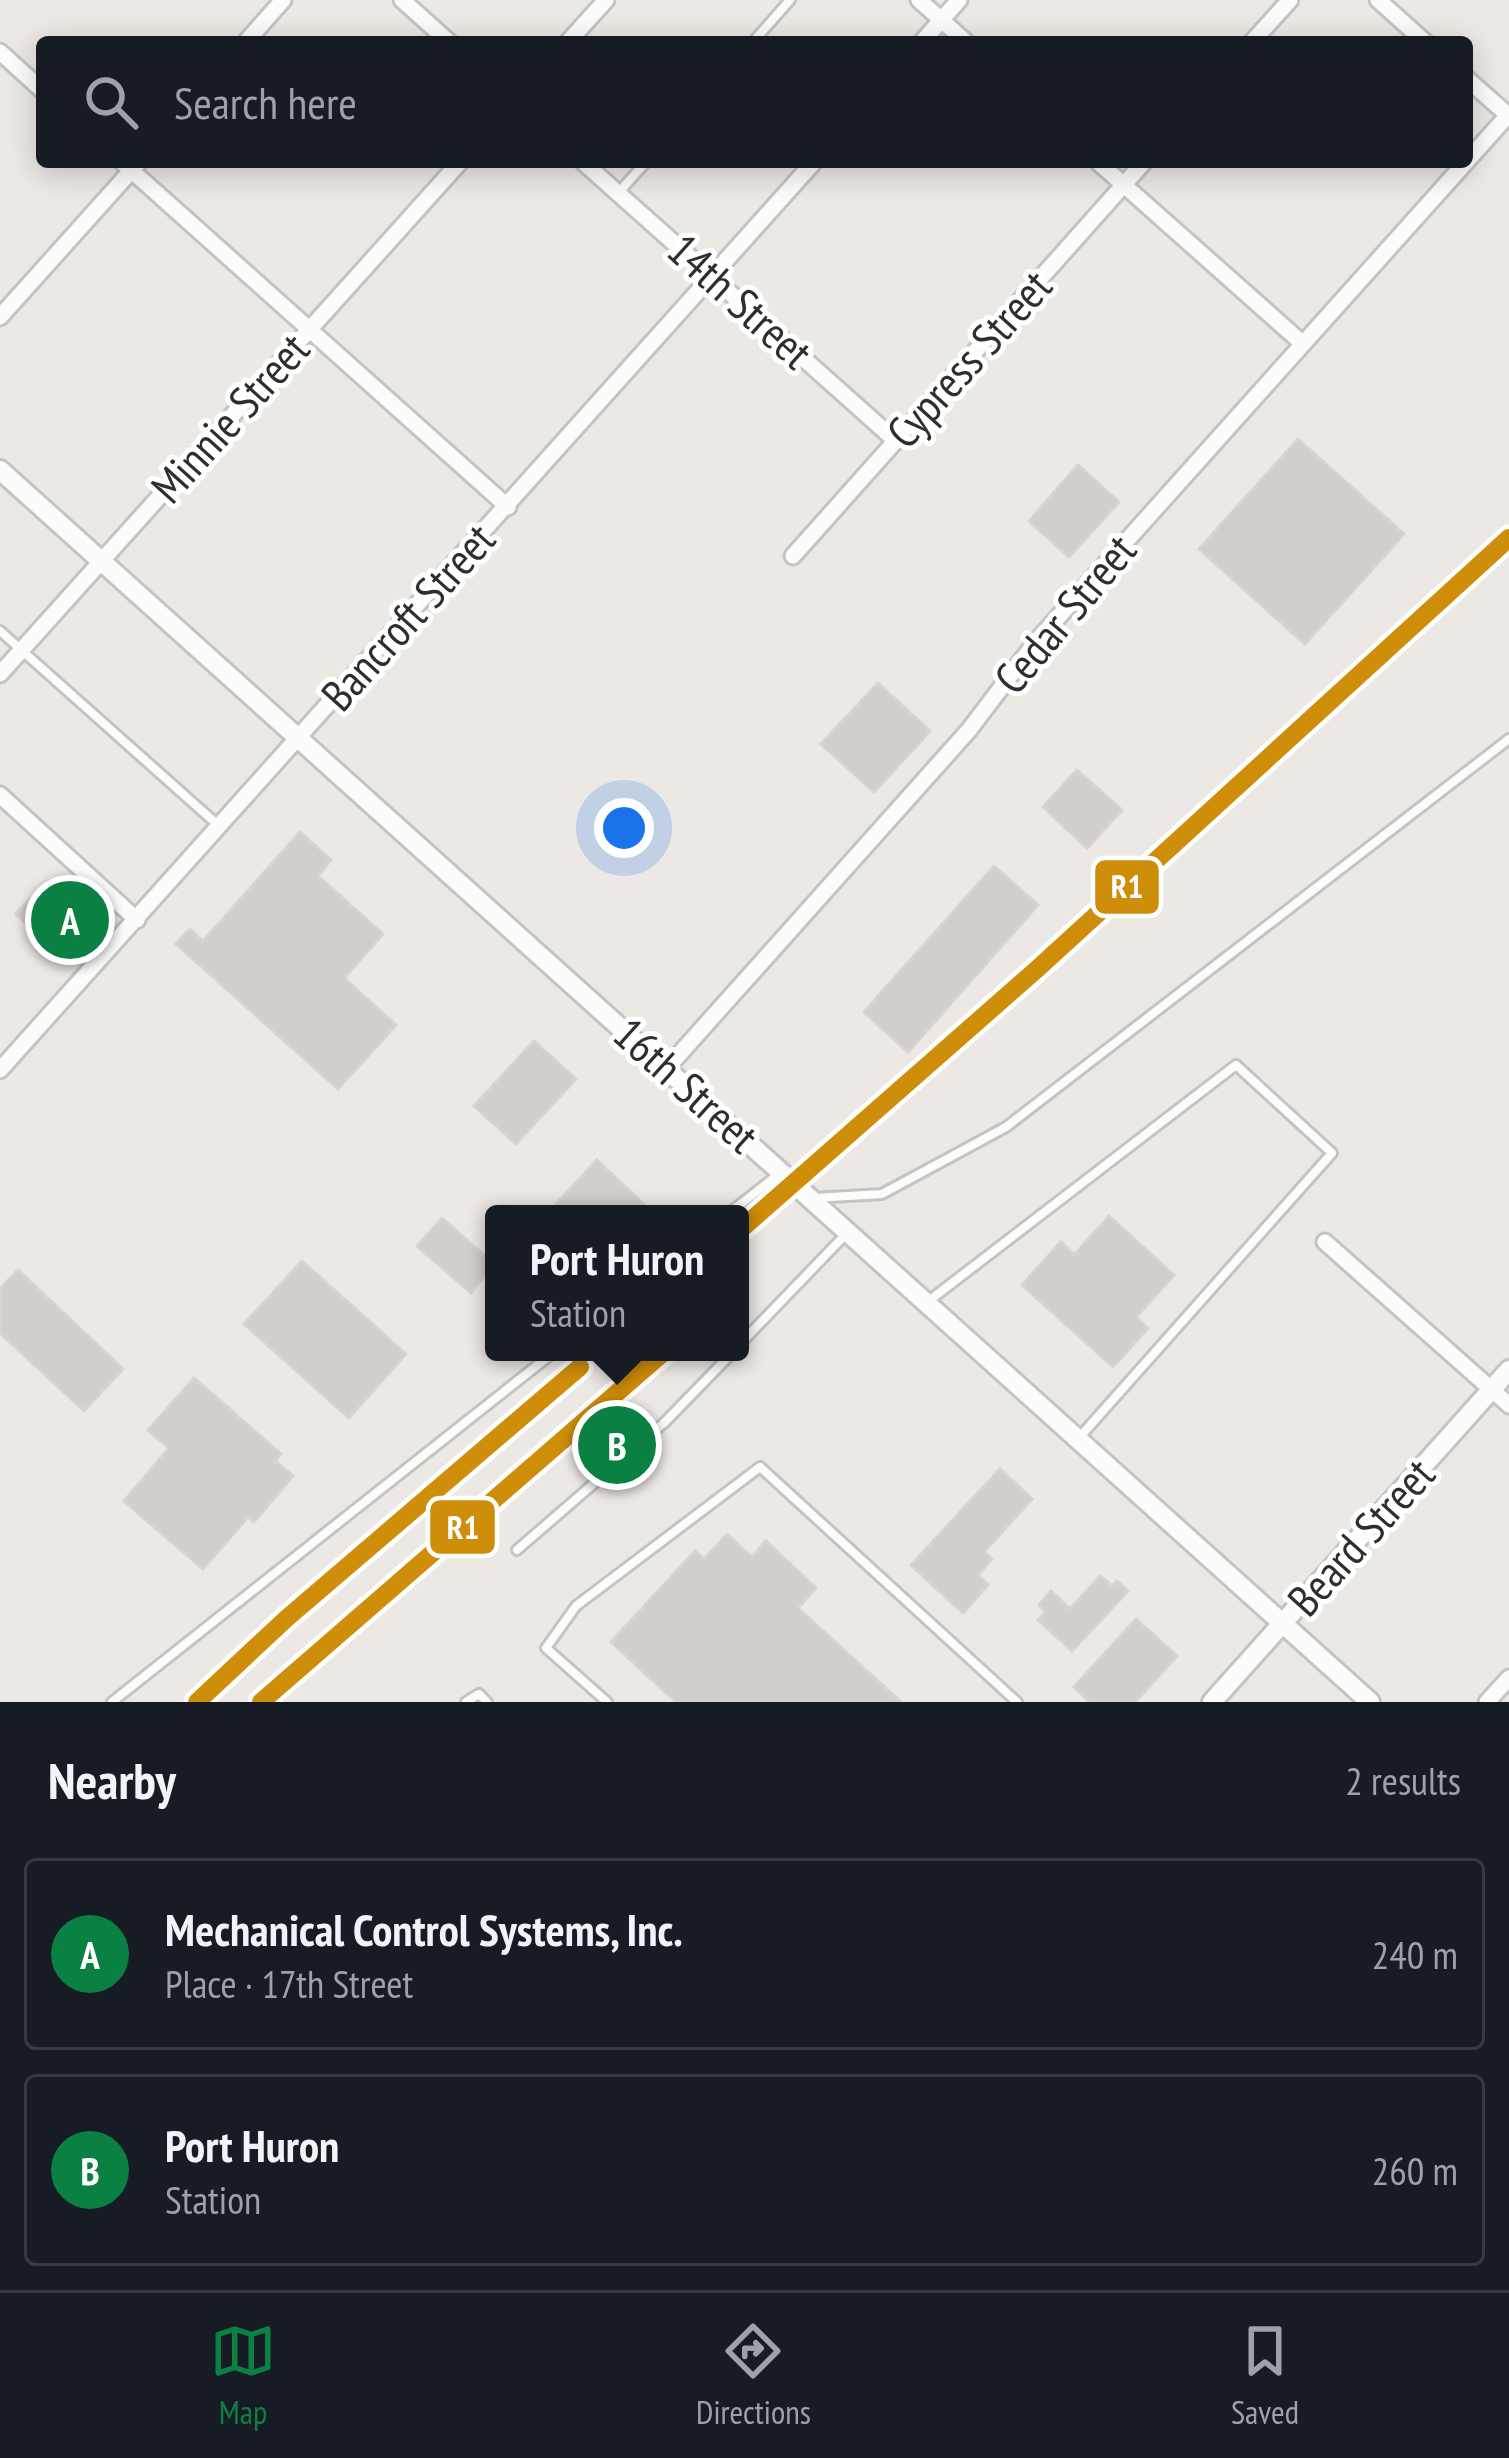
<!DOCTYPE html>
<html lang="en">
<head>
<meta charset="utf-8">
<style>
  body { margin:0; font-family:"PT Sans Narrow",sans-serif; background:#20242c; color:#f1f3f6 }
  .you { position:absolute; left:624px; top:828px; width:42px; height:42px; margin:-30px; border:9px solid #fff; border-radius:50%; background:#1a73e8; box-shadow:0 0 0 18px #1a73e833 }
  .badge { display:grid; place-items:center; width:78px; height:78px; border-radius:50%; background:#0b8043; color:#fff; font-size:39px; font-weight:700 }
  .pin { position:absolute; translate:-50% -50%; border:6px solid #fff; box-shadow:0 3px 12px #0006 }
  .popup { position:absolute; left:485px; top:1205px; width:264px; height:156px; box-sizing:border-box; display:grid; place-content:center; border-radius:12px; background:#171b24; filter:drop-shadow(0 3px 9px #0005); font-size:39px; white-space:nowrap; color:#9ea1a6 }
  .popup b { font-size:45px; color:#f1f3f6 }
  .popup::after { content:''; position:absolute; left:50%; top:100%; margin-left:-24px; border:24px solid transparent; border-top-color:#171b24 }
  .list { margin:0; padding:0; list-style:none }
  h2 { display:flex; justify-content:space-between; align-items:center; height:156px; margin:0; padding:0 48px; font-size:51px }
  h2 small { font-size:39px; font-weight:400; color:#9ea1a6 }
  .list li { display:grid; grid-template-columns:78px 1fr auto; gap:36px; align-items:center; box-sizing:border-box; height:192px; margin:0 24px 24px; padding:0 24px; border:3px solid #363941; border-radius:12px }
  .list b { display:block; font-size:45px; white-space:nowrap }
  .list p { margin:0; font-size:39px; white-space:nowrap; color:#9ea1a6 }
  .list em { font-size:39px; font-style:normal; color:#9ea1a6 }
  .icon { flex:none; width:66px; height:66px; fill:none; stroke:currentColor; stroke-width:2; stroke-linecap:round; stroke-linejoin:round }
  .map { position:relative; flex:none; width:1509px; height:1702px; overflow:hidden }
  .search { position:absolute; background:#171b24; box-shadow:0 6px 30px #0003; left:36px; right:36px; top:36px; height:132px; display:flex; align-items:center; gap:30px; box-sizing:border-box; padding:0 42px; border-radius:12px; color:#9ea1a6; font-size:45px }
  .sheet { height:588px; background:#171b24 }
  nav { display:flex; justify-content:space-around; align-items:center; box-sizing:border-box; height:168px; border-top:3px solid #363941; background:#171b24; font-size:33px; color:#9ea1a6 }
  nav a { display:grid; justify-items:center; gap:6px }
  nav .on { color:#0b8043 }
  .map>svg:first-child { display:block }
  .building { fill:#d1cecb; stroke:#d7d4d0; stroke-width:3 }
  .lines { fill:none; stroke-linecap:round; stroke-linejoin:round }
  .service-casing { stroke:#c5c4c5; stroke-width:14 }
  .minor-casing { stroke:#c5c4c5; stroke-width:21 }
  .tertiary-casing { stroke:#c5c4c5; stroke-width:24 }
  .service { stroke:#fcfcfb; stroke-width:8 }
  .minor { stroke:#fcfcfb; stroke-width:15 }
  .tertiary { stroke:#fcfcfb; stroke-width:18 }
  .rail-casing { stroke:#dfdfe1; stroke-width:9 }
  .rail { stroke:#fff; stroke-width:4.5; stroke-dasharray:14; stroke-linecap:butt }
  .rail-1-casing { stroke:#fff; stroke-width:27 }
  .rail-1 { stroke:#cf8e09; stroke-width:18 }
  .labels { text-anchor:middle; stroke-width:10; stroke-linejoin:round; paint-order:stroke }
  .street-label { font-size:45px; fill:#2e2e2e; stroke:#fff }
  .line-badge { stroke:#fff; stroke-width:4.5 }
  .badge-label { font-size:33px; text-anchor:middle; font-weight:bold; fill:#fff }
</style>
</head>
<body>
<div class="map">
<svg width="1509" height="1702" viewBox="0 0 1509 1702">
  <rect width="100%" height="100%" fill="#ece8e4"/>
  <g class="building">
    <path d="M 1298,439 L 1404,534 L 1305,644 L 1199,549 Z"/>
    <path d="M 1078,465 L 1119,502 L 1069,557 L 1029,521 Z"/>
    <path d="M 878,683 L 930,731 L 874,792 L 821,744 Z"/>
    <path d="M 1077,770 L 1122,810 L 1087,848 L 1043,807 Z"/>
    <path d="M 300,832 L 331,860 L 318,876 L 383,934 L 344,978 L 396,1025 L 338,1089 L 176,944 L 190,929 L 203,941 Z"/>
    <path d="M 994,866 L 1038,905 L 908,1052 L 864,1012 Z"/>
    <path d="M 63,897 L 91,928 L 79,940 L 75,935 L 66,945 L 42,922 L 34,931 L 16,914 L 29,900 L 45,916 Z"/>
    <path d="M 534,1041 L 576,1079 L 516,1144 L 474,1106 Z"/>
    <path d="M 597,1160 L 654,1214 L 567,1214 L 556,1204 Z"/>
    <path d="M 1109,1216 L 1174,1275 L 1136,1317 L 1148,1328 L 1113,1367 L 1022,1285 L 1061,1242 L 1074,1255 Z"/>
    <path d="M 442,1218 L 494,1264 L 471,1293 L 417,1246 Z"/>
    <path d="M 302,1261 L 406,1354 L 349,1418 L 244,1324 Z"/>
    <path d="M 18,1270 L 123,1369 L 84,1411 L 0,1333 L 0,1289 Z"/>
    <path d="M 194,1378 L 281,1454 L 275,1461 L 293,1476 L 254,1522 L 248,1517 L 203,1569 L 124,1501 L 169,1448 L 148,1430 Z"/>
    <path d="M 1000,1469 L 1032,1499 L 984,1552 L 992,1559 L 978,1575 L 988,1585 L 963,1613 L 911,1565 Z"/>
    <path d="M 727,1534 L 752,1557 L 766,1541 L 816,1588 L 798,1608 L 901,1702 L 676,1702 L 611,1642 L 695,1551 L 704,1559 Z"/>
    <path d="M 1100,1576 L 1112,1586 L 1117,1581 L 1128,1591 L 1072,1651 L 1038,1620 L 1046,1612 L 1039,1605 L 1051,1591 L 1070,1609 Z"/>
    <path d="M 1136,1619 L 1177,1656 L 1135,1702 L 1090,1702 L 1074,1687 Z"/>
  </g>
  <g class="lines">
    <defs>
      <g id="service">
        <path d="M 753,42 L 790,0"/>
        <path d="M 619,192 L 646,162"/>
        <path d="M 0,631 L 219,826"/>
        <path d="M 814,1198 L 882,1194 L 1006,1127 L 1509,739"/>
        <path d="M 728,1214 L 779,1174"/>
        <path d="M 926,1303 L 1236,1065 L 1332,1153 L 1078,1439"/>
        <path d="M 740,1344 L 847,1233"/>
        <path d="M 517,1550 L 665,1422 L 733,1352"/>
        <path d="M 112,1702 L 554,1352"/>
        <path d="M 466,1702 L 479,1694 L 487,1702"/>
        <path d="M 607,1702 L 546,1648 L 576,1606 L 760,1467 L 1017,1702"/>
      </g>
      <g id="minor">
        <path d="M 402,0 L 449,42"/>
        <path d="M 919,0 L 966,42"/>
        <path d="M 1378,0 L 1425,42"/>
        <path d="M 246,42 L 283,0"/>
        <path d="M 568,42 L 606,0"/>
        <path d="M 922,42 L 959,0"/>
        <path d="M 1252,42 L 1290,0"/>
        <path d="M 0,52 L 42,90"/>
        <path d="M 1467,79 L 1508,115"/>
        <path d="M 1467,161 L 1509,114"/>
        <path d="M 122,162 L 508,507"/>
        <path d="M 583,162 L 896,441"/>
        <path d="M 1098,162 L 1302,343"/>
        <path d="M 0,317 L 139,162"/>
        <path d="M 793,556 L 1144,162"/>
        <path d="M 0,674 L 460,162"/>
        <path d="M 0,795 L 137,920"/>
        <path d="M 667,1068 L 969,730 L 1035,643 L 1466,162"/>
        <path d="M 0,1070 L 814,162"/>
        <path d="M 1325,1242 L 1509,1405"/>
        <path d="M 1487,1702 L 1509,1678"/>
      </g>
      <g id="tertiary">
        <path d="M 0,470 L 1370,1702"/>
        <path d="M 1212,1702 L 1509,1370"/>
      </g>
    </defs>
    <use href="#service" class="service-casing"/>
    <use href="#minor" class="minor-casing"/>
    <use href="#tertiary" class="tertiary-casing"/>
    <use href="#service" class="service"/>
    <use href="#minor" class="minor"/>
    <use href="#tertiary" class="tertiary"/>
    <defs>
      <g id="rail">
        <path d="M 740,1230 L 1036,970 L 1509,538"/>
        <path d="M 197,1702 L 287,1618 L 597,1352"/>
        <path d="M 261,1702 L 664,1352"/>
      </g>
    </defs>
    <use href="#rail" class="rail-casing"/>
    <use href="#rail" class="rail"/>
    <defs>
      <g id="rail-1">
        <path d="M 740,1230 L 1036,970 L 1509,538"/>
        <path d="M 197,1702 L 287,1618 L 580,1367"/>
        <path d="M 261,1702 L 664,1352"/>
      </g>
    </defs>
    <use href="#rail-1" class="rail-1-casing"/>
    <use href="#rail-1" class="rail-1"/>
  </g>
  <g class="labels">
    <g class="street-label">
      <text transform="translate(740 301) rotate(42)" y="16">14th Street</text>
      <text transform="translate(969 359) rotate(-48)" y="16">Cypress Street</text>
      <text transform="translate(230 418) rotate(-48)" y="16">Minnie Street</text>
      <text transform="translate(1065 614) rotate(-50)" y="16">Cedar Street</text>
      <text transform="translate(408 617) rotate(-48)" y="16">Bancroft Street</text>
      <text transform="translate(686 1085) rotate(42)" y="16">16th Street</text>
      <text transform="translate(1361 1537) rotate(-48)" y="16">Beard Street</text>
    </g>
  </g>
  <g class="line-badge">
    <rect x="1093" y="858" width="68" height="58" rx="12" fill="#cf8e09"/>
    <rect x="428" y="1498" width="69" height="58" rx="12" fill="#cf8e09"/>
  </g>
  <g class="badge-label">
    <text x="1127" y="898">R1</text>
    <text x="463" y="1539">R1</text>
  </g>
</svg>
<div class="you"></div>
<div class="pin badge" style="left:70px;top:920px">A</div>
<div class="pin badge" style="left:617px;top:1445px">B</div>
<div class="popup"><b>Port Huron</b>Station</div>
<div class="search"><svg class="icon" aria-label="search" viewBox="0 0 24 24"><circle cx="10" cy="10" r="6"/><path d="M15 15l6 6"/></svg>Search here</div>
</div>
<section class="sheet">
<h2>Nearby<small>2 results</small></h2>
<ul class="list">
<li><span class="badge">A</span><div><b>Mechanical Control Systems, Inc.</b><p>Place · 17th Street</p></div><em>240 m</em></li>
<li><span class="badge">B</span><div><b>Port Huron</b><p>Station</p></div><em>260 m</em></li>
</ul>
</section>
<nav>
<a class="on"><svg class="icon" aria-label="map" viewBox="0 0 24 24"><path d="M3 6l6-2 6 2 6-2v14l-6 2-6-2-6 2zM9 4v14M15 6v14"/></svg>Map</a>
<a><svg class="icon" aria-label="directions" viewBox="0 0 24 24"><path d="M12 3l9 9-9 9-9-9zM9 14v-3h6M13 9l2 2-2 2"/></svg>Directions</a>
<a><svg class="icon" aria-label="saved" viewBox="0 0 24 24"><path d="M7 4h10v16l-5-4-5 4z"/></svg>Saved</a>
</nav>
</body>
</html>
